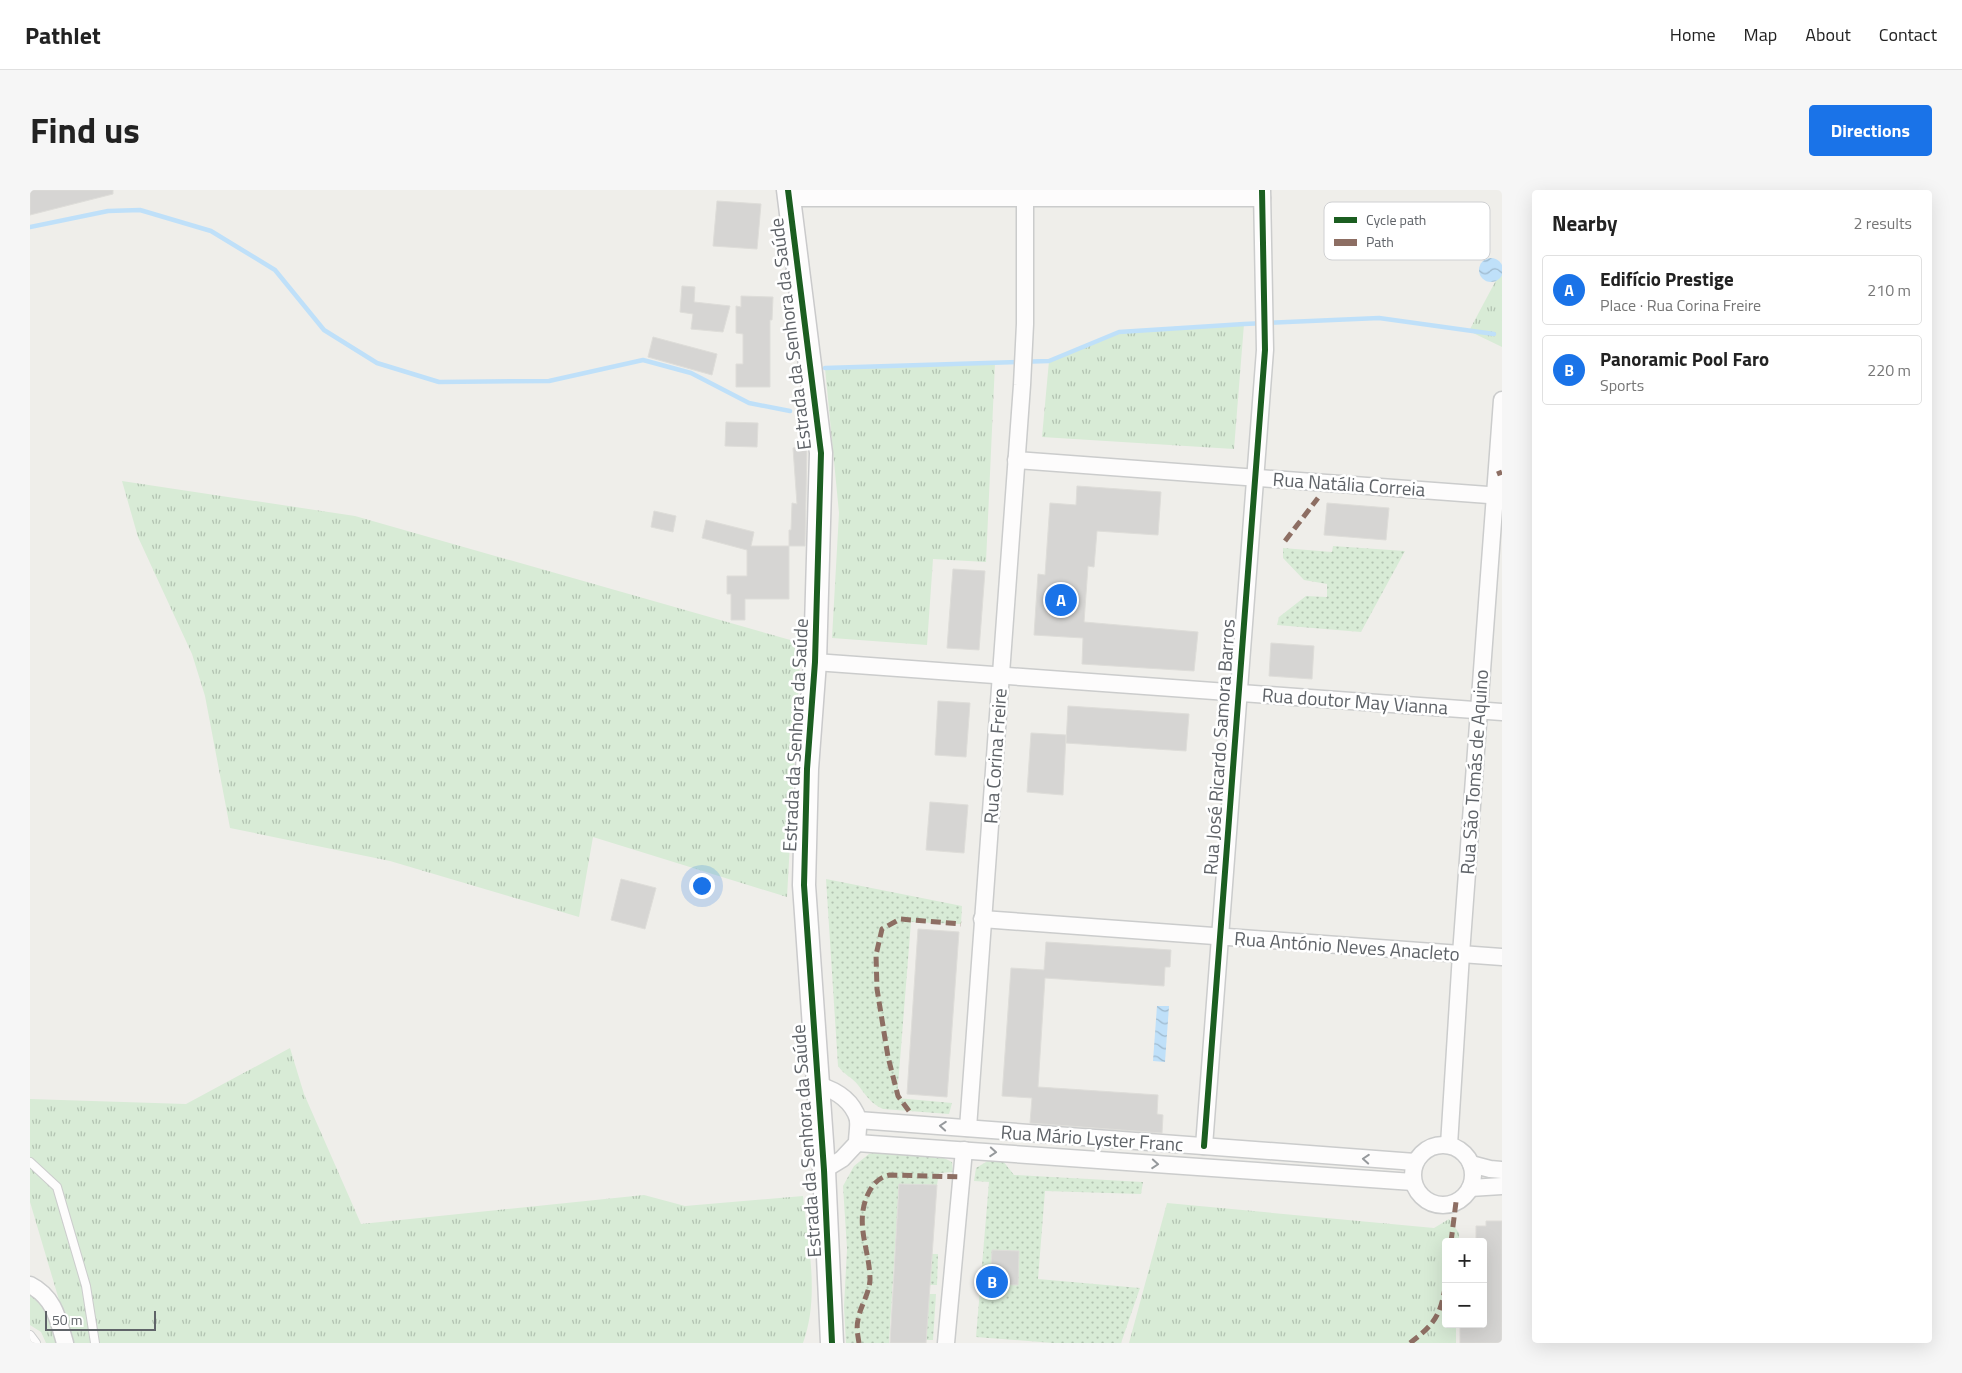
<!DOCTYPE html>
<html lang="en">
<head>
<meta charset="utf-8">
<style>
  body { margin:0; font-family:"Titillium Web",sans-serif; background:#f6f6f6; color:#222 }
  .controls { position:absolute; right:15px; bottom:15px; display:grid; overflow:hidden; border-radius:5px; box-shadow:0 5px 20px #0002 }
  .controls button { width:45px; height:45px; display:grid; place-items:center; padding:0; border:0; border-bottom:1px solid #e0e0e0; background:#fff; color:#222; font:25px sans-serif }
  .scale { position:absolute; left:15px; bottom:12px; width:111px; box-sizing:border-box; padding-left:5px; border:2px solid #5f6368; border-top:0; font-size:14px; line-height:18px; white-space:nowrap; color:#5f6368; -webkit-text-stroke:4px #fff; paint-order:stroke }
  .you { position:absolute; left:671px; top:695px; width:18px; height:18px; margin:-12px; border:4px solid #fff; border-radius:50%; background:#1a73e8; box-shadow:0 0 0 8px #1a73e833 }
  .badge { display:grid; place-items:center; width:32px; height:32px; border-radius:50%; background:#1a73e8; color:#fff; font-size:16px; font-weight:700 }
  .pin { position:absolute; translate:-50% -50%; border:2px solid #fff; box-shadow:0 1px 5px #0006 }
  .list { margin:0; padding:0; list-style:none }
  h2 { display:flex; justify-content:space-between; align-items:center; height:65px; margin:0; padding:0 20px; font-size:21px }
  h2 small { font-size:16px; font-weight:400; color:#767676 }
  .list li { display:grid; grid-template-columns:32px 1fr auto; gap:15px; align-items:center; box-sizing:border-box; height:70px; margin:0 10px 10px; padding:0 10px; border:1px solid #e0e0e0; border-radius:5px }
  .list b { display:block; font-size:19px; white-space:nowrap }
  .list p { margin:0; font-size:16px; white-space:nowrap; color:#767676 }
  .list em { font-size:16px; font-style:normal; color:#767676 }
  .map { position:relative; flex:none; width:1472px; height:1153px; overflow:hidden; border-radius:5px }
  header { display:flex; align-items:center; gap:30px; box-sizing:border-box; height:70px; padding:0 25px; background:#fff; border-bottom:1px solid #e0e0e0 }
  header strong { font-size:24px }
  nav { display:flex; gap:28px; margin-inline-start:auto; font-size:18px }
  .intro { display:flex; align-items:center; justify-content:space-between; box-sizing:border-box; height:120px; padding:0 30px }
  h1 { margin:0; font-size:35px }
  .button { padding:12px 22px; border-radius:5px; background:#1a73e8; color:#fff; font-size:18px; font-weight:700 }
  main { display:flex; gap:30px; padding:0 30px }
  aside { flex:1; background:#fff; border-radius:5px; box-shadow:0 5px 20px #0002 }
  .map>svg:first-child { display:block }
  .grass { fill:url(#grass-tufts) }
  .park { fill:url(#park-dots) }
  .water { fill:url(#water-waves) }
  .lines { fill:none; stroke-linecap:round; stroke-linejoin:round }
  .stream { stroke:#bfe0f9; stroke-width:4.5 }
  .building { fill:#d6d5d3; stroke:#deddd9 }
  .lane-casing { stroke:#cbcccc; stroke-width:10 }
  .street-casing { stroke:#cbcccc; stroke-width:19 }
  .secondary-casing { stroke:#cacacb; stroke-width:25 }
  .lane { stroke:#fdfcfc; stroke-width:8 }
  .street { stroke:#fdfcfc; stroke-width:16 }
  .secondary { stroke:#fdfcfc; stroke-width:22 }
  .quiet { stroke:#8d6e63; stroke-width:5; stroke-dasharray:10 5; stroke-linecap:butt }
  .cycleway-casing { stroke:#fff; stroke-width:9 }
  .cycleway { stroke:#1b5e20; stroke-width:6 }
  .oneway { stroke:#96999c }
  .labels { text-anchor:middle; stroke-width:5; stroke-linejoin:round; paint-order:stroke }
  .street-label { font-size:19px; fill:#5f6368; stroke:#fff }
  .key { fill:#fff; stroke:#cfd0d2; stroke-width:1 }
  .key-label { font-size:14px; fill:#5f6368 }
</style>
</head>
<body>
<header>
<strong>Pathlet</strong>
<nav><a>Home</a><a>Map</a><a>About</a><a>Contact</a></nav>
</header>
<div class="intro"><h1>Find us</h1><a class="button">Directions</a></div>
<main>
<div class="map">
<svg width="1472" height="1153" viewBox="0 0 1472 1153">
  <defs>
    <pattern id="grass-tufts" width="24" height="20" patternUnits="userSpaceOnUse" patternTransform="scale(1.25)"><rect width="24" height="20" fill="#d8ebd6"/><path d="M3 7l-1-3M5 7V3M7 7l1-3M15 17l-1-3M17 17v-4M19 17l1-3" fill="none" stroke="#b2c2b1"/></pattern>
    <pattern id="park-dots" width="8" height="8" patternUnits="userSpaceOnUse" patternTransform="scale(1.25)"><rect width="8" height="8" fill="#d8ebd6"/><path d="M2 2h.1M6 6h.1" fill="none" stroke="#b2c2b1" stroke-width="1.8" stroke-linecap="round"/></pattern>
    <pattern id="water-waves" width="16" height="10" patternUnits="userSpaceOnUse" patternTransform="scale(1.25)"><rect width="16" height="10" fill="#bfe0f9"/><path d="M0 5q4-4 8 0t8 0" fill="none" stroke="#9eb9cd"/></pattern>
  </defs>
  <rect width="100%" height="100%" fill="#efeeea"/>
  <g class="grass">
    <path d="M 1472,79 L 1472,157 L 1439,141 Z"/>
    <path d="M 1214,134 L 1204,259 L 1012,247 L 1019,171 L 1089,142 Z"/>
    <path d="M 965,173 L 956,372 L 903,369 L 897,455 L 802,448 L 809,323 L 795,178 Z"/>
    <path d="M 92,291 L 325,326 L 771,453 L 757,707 L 563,647 L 549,727 L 360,671 L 200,638 L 175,506 L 162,464 L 108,347 Z"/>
    <path d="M 260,858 L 274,904 L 331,1034 L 614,1005 L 655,1016 L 773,1006 C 778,1054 790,1106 773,1153 L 44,1153 L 29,1110 L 0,1012 L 0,909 L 156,914 Z"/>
    <path d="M 1137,1013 L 1404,1038 L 1419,1029 L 1429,1043 L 1429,1052 L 1416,1052 L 1416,1134 L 1426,1134 L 1426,1153 L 1099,1153 Z"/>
    <path d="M 0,1099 L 7,1100 L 34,1153 L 16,1153 L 11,1142 L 0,1135 Z"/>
  </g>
  <g class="park">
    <path d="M 1303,356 L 1375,361 L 1331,442 L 1247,435 L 1249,427 L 1276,406 L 1297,407 L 1297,394 L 1274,390 L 1253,368 L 1253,358 L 1302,362 Z"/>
    <path d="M 796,689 L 932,716 L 931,734 L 881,732 L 867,908 L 922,913 L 919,924 L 853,919 C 840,913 836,905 828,895 C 822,887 814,885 808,876 Z"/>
    <path d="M 849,961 L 910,966 L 922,972 L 923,982 L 909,983 L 907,995 L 869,994 L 859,1153 L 816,1153 L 814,1117 L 817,1059 L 813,996 L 824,976 L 839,964 Z"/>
    <path d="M 961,969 L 973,971 L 984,985 L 1113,992 L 1111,1004 L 1015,1001 L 1008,1089 L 1110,1098 L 1091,1153 L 1023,1153 L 946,1147 L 959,992 L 944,991 L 946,978 Z"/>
    <path d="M 902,1064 L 908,1064 L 907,1095 L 900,1095 Z"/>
    <path d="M 898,1104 L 906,1104 L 903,1150 L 896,1150 Z"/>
  </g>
  <g class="water">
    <circle cx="1461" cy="80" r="12"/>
    <path d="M 1127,816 L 1139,816 L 1135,872 L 1123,871 Z"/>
  </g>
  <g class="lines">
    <g class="stream">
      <path d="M 0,37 L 78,21 L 110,20 L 181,41 L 245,80 L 294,140 L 347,173 L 409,192 L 519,191 L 613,170 L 661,183 L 719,213 L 760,221"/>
      <path d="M 795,178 L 1019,171 L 1089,142 L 1214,134 L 1349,128 L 1464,144"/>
    </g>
  </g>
  <g class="building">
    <path d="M 0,0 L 83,0 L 83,4 L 0,25 Z"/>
    <path d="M 687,11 L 731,14 L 727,59 L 683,56 Z"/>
    <path d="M 652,96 L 665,97 L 664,112 L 700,116 L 693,142 L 661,139 L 663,124 L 650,122 Z"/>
    <path d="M 711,106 L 743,107 L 742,130 L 740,130 L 740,197 L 706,197 L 706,174 L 713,174 L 713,144 L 706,143 L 706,116 L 711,117 Z"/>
    <path d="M 623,147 L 687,164 L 682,185 L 618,167 Z"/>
    <path d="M 696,232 L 728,233 L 727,257 L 695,256 Z"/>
    <path d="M 777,256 L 775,356 L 759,356 L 759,409 L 715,409 L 715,430 L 701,430 L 701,404 L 697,404 L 697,386 L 717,386 L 717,360 L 672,348 L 676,330 L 724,342 L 721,356 L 759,356 L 759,340 L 761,340 L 762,313 L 767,314 L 763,258 Z"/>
    <path d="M 1047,296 L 1131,302 L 1128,345 L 1067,341 L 1064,377 L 1058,376 L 1054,432 L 1168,442 L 1164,481 L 1052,474 L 1053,448 L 1004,445 L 1008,384 L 1015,385 L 1020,313 L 1046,315 Z"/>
    <path d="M 1297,313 L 1359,318 L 1356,350 L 1294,345 Z"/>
    <path d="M 624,321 L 646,326 L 643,342 L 621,337 Z"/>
    <path d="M 923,379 L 955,381 L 949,460 L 917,458 Z"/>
    <path d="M 1241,453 L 1284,456 L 1282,489 L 1239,486 Z"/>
    <path d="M 908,511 L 940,513 L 936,567 L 905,565 Z"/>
    <path d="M 1038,516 L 1159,524 L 1156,561 L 1036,553 Z"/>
    <path d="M 1001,543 L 1036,545 L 1033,605 L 997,602 Z"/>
    <path d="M 900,612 L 938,615 L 934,663 L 896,660 Z"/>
    <path d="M 591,689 L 626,698 L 615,739 L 581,730 Z"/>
    <path d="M 888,739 L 929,742 L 917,907 L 877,904 Z"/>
    <path d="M 1016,752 L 1141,760 L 1140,777 L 1135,777 L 1134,796 L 1015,788 L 1008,897 L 1128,905 L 1127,924 L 1133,925 L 1132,943 L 1000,933 L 1002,908 L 972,906 L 981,778 L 1014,780 Z"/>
    <path d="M 869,994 L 907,995 L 896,1153 L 860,1153 Z"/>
    <path d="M 1456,1031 L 1472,1031 L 1472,1153 L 1430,1153 L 1430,1134 L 1453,1134 L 1453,1052 L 1446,1052 L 1446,1036 L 1456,1036 Z"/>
    <path d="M 962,1060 L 989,1061 L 988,1095 L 960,1094 Z"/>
  </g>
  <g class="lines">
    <defs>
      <g id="lane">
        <path d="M 0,972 L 27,997 L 56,1096 L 65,1153"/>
        <path d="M 0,1145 L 6,1153"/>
      </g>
      <g id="street">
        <path d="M 759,8 L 1232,8"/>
        <path d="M 986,270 L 1472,306"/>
        <path d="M 785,472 L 1472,522"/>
        <path d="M 952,729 L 1472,767"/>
        <path d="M 788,895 C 805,900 822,910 828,929 C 829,936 827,945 827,953 L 812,969 L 794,980"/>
        <path d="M 828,930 L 1385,972"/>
        <path d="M 938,938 L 992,195 L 995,134 L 995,0"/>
        <path d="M 827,953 L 1383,992"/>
        <circle cx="1413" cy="985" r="30"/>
        <path d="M 1419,955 L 1431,764 L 1472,210"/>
        <path d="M 1174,956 L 1235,160 L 1232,0"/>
        <path d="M 1441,974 L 1460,979 L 1472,980"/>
        <path d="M 1440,998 L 1472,996"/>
        <path d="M 0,1095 C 24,1107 28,1129 35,1153"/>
        <path d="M 916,1153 L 934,960"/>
      </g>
      <path id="secondary" d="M 758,0 L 791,263 L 785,472 L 777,579 L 774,695 L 794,980 L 802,1153"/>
    </defs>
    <use href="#lane" class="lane-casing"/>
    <use href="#street" class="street-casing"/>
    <use href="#secondary" class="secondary-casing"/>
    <use href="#lane" class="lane"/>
    <use href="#street" class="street"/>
    <use href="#secondary" class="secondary"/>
    <g class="quiet">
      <path d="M 1467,284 L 1472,282"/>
      <path d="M 1255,351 L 1288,308"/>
      <path d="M 879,921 L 868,906 L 858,867 L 847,799 L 846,765 L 852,739 L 870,729 L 931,734"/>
      <path d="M 1421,1052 L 1426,1012"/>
      <path d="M 829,1153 C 828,1146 826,1138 828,1130 C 830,1116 839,1105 840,1090 C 840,1060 824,1034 838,1004 C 843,994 849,987 860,985 L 932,987"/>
      <path d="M 1380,1153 C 1405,1134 1411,1125 1416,1092"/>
    </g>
    <defs>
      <g id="cycleway">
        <path d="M 758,0 L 791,263 L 785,472 L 777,579 L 774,695 L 794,980 L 802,1153"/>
        <path d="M 1174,956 L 1235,160 L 1232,0"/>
      </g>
    </defs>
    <use href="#cycleway" class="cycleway-casing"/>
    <use href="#cycleway" class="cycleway"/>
  </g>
  <defs><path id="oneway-chevron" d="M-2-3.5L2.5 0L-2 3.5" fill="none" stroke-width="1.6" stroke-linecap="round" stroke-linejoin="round" transform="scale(1.25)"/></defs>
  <g class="oneway">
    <use href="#oneway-chevron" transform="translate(913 936) rotate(-176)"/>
    <use href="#oneway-chevron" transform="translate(963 962) rotate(4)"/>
    <use href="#oneway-chevron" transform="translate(1336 969) rotate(-176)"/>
    <use href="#oneway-chevron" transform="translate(1125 974) rotate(4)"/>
  </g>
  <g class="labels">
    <g class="street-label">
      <text transform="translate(760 144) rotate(-97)" y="7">Estrada da Senhora da Saúde</text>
      <text transform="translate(1319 294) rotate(4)" y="7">Rua Natália Correia</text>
      <text transform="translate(1325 511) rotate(4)" y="7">Rua doutor May Vianna</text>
      <text transform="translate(765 545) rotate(-87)" y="7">Estrada da Senhora da Saúde</text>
      <text transform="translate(1189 557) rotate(-86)" y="7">Rua José Ricardo Samora Barros</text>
      <text transform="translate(965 566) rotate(-86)" y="7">Rua Corina Freire</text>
      <text transform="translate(1444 582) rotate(-86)" y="7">Rua São Tomás de Aquino</text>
      <text transform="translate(1317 756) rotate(4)" y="7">Rua António Neves Anacleto</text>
      <text transform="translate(1062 948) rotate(4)" y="7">Rua Mário Lyster Franc</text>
      <text transform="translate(776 951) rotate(-94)" y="7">Estrada da Senhora da Saúde</text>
    </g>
  </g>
  <rect x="1294" y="12" width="166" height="58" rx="8" class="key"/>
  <rect x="1304" y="27" width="23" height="6" fill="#1b5e20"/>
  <rect x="1304" y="49" width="23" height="7" fill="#8d6e63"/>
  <g class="key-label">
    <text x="1336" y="35">Cycle path</text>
    <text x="1336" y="57">Path</text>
  </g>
</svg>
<div class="controls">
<button>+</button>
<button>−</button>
</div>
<div class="scale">50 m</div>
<div class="you"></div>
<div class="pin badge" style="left:1031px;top:410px">A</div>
<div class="pin badge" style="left:962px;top:1092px">B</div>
</div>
<aside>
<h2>Nearby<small>2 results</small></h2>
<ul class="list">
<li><span class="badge">A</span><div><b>Edifício Prestige</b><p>Place · Rua Corina Freire</p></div><em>210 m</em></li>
<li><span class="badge">B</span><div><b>Panoramic Pool Faro</b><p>Sports</p></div><em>220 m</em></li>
</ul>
</aside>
</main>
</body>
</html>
